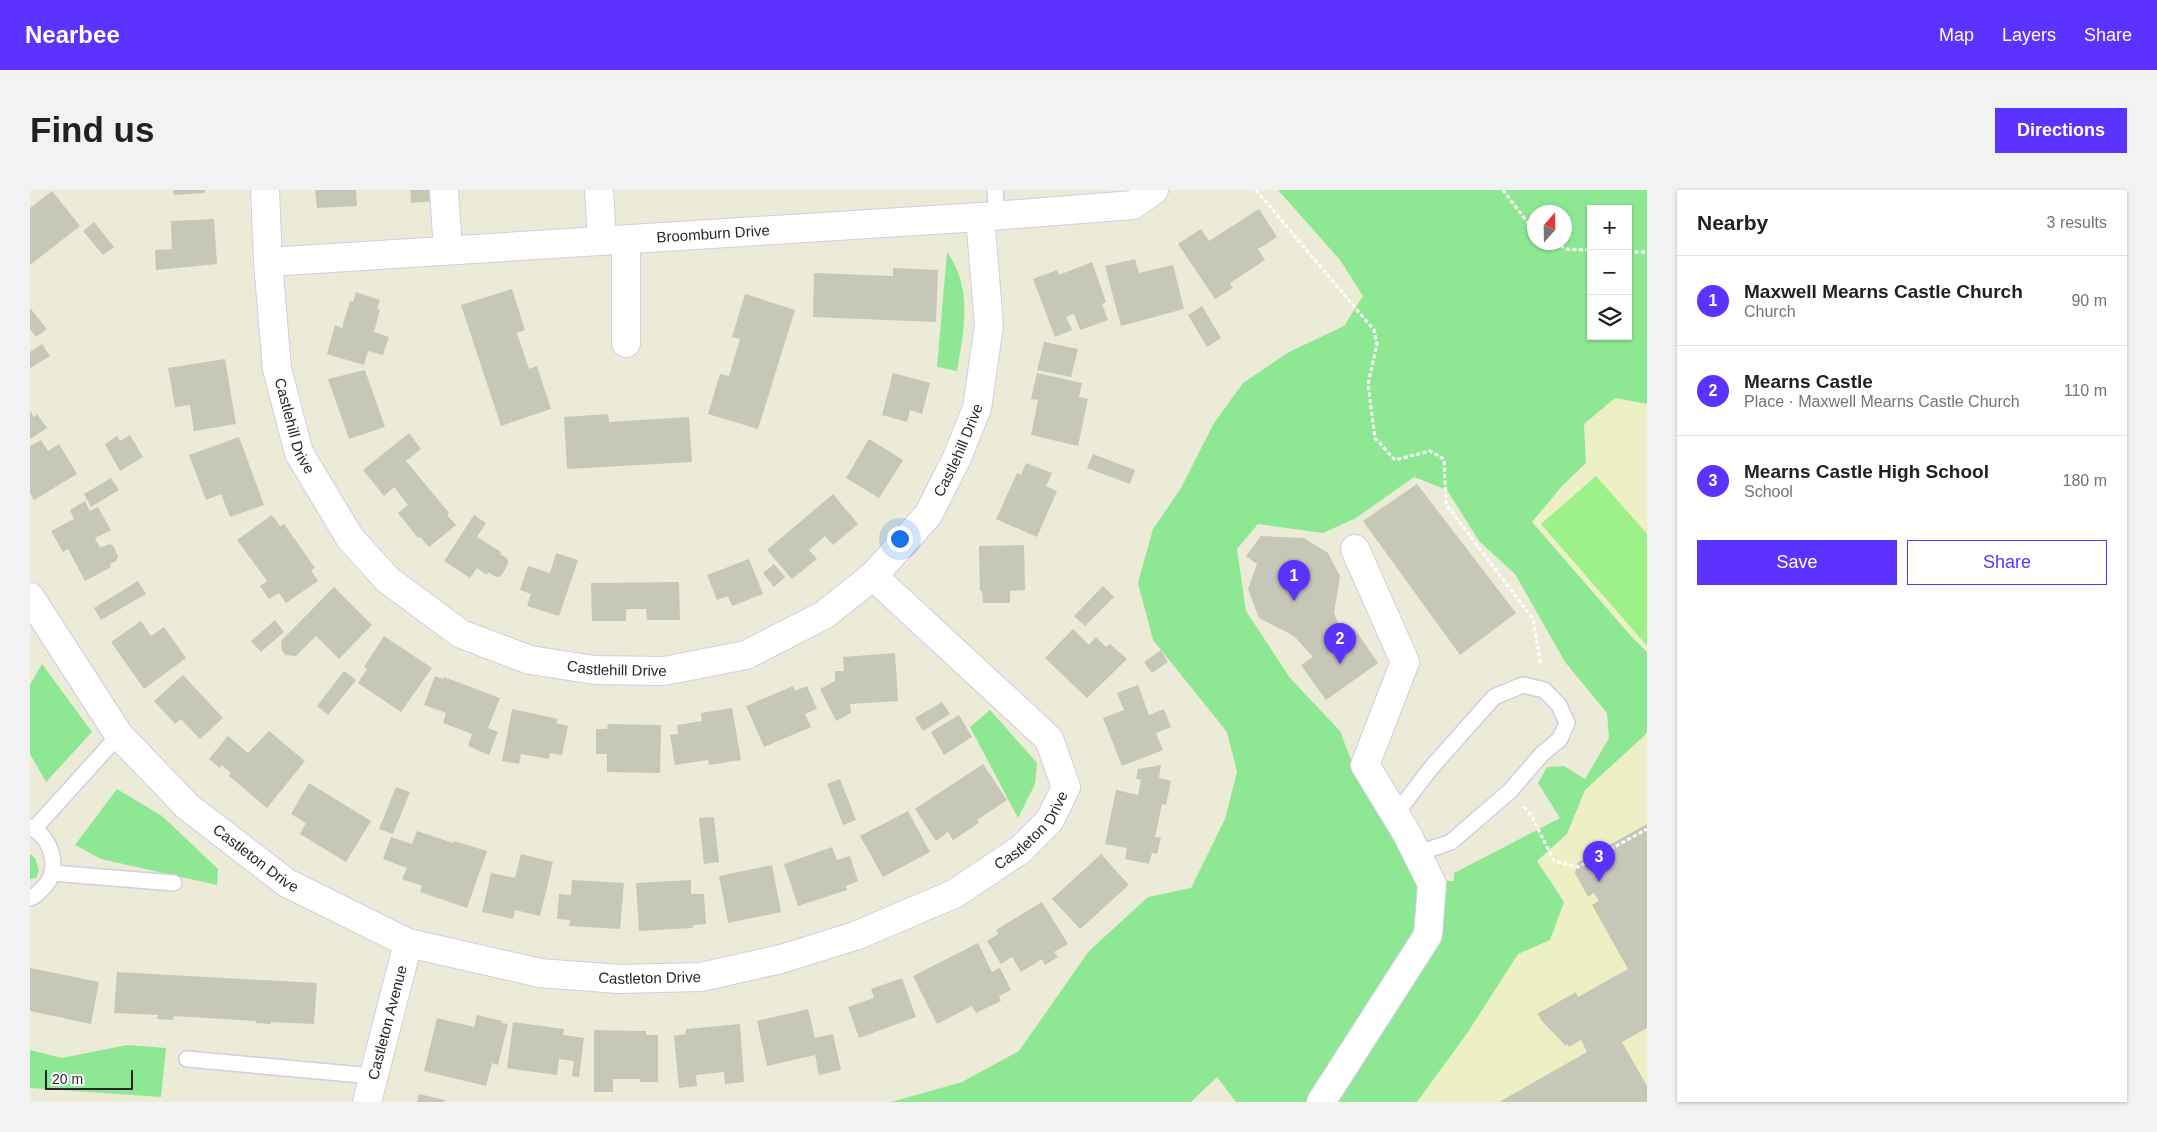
<!DOCTYPE html>
<html lang="en">
<head>
<meta charset="utf-8">
<style>
  body { margin:0; font-family:Helvetica,sans-serif; background:#f2f2f2; color:#202124 }
  .controls { position:absolute; right:15px; top:15px; display:grid; overflow:hidden; border-radius:0px; box-shadow:0 1px 4px #0004 }
  .controls button { width:45px; height:45px; display:grid; place-items:center; padding:0; border:0; border-bottom:1px solid #e0e0e0; background:#fff; color:#202124; font:25px sans-serif }
  .compass { position:absolute; left:1497px; top:15px; width:45px; height:45px; border-radius:50%; background:#fff; box-shadow:0 1px 4px #0004; rotate:20deg }
  .scale { position:absolute; left:15px; bottom:12px; width:88px; box-sizing:border-box; padding-left:5px; border:2px solid #282828; border-top:0; font-size:14px; line-height:18px; white-space:nowrap; color:#282828; -webkit-text-stroke:4px #fff; paint-order:stroke }
  .you { position:absolute; left:869px; top:348px; width:18px; height:18px; margin:-12px; border:4px solid #fff; border-radius:50%; background:#1a73e8; box-shadow:0 0 0 8px #1a73e833 }
  .badge { display:grid; place-items:center; width:32px; height:32px; border-radius:50%; background:#5b32ff; color:#fff; font-size:16px; font-weight:700 }
  .pin { position:absolute; translate:-50% -41px; filter:drop-shadow(0 1px 2px #0008) }
  .pin::after { content:''; position:absolute; top:26px; width:18px; height:15px; background:inherit; clip-path:polygon(0 0,100% 0,50% 100%) }
  .list { margin:0; padding:0; list-style:none }
  h2 { display:flex; justify-content:space-between; align-items:center; height:65px; margin:0; padding:0 20px; font-size:21px }
  h2 small { font-size:16px; font-weight:400; color:#757577 }
  .list li { display:grid; grid-template-columns:32px 1fr auto; gap:15px; align-items:center; box-sizing:border-box; height:90px; padding:0 20px; border-top:1px solid #e0e0e0 }
  .list b { display:block; font-size:19px; white-space:nowrap }
  .list p { margin:0; font-size:16px; white-space:nowrap; color:#757577 }
  .list em { font-size:16px; font-style:normal; color:#757577 }
  .actions { display:flex; gap:10px; padding:15px 20px }
  .actions a { flex:1; padding:11px 0; border:1px solid #5b32ff; border-radius:0px; text-align:center; font-size:18px; color:#5b32ff }
  .actions .main { background:#5b32ff; color:#fff }
  .icon { flex:none; width:28px; height:28px; fill:none; stroke:currentColor; stroke-width:2; stroke-linecap:round; stroke-linejoin:round }
  .map { position:relative; flex:none; width:1617px; height:912px; overflow:hidden; border-radius:0px }
  header { display:flex; align-items:center; gap:30px; box-sizing:border-box; height:70px; padding:0 25px; background:#5b32ff; color:#fff }
  header strong { font-size:24px }
  nav { display:flex; gap:28px; margin-inline-start:auto; font-size:18px }
  .intro { display:flex; align-items:center; justify-content:space-between; box-sizing:border-box; height:120px; padding:0 30px }
  h1 { margin:0; font-size:35px }
  .button { padding:12px 22px; border-radius:0px; background:#5b32ff; color:#fff; font-size:18px; font-weight:700 }
  main { display:flex; gap:30px; padding:0 30px }
  aside { flex:1; background:#fff; border-radius:0px; box-shadow:0 1px 4px #0004 }
  .map>svg:first-child { display:block }
  .education { fill:#edf0c5 }
  .green { fill:#8ee893; fill-rule:evenodd }
  .pitch { fill:#9cf189 }
  .building { fill:#c7c7b8 }
  .lines { fill:none; stroke-linecap:round; stroke-linejoin:round }
  .service-casing { stroke:#d1cde3; stroke-width:18 }
  .minor-casing { stroke:#d1cde3; stroke-width:30 }
  .path { stroke:#fff; stroke-width:3; stroke-dasharray:4 2.5; stroke-linecap:butt }
  .service { stroke:#fff; stroke-width:15 }
  .minor { stroke:#fff; stroke-width:28 }
  .labels { text-anchor:middle; stroke-width:4; stroke-linejoin:round; paint-order:stroke }
  .street-label { font-size:15px; fill:#282828; stroke:#fff }
</style>
</head>
<body>
<header>
<strong>Nearbee</strong>
<nav><a>Map</a><a>Layers</a><a>Share</a></nav>
</header>
<div class="intro"><h1>Find us</h1><a class="button">Directions</a></div>
<main>
<div class="map">
<svg width="1617" height="912" viewBox="0 0 1617 912">
  <rect width="100%" height="100%" fill="#ecebd8"/>
  <g class="education">
    <path d="M 1585,208 L 1617,214 L 1617,494 L 1502,332 L 1532,296 L 1556,273 L 1554,234 Z"/>
    <path d="M 1617,502 L 1617,912 L 1387,912 L 1438,842 L 1488,764 L 1520,750 L 1534,712 L 1507,672 L 1537,644 L 1555,600 Z"/>
  </g>
  <g class="green">
    <path d="M 1248,0 L 1617,0 L 1617,214 L 1585,208 L 1554,234 L 1556,273 L 1532,296 L 1502,332 L 1601,446 L 1617,462 L 1617,542 L 1614,546 L 1555,600 L 1537,644 L 1507,671 L 1534,712 L 1520,750 L 1488,764 L 1438,842 L 1387,912 L 1206,912 L 1187,887 L 1161,912 L 861,912 L 932,892 L 989,861 L 1059,761 L 1118,707 L 1161,698 L 1195,629 L 1207,582 L 1197,542 L 1123,450 L 1108,393 L 1123,339 L 1151,298 L 1184,233 L 1213,193 L 1259,162 L 1314,136 L 1333,106 L 1310,70 ZM 1561,19 L 1598,19 L 1598,146 L 1561,146 ZM 1504,22 L 1534,22 L 1534,52 L 1504,52 ZM 1384,287 L 1417,300 L 1449,351 L 1485,384 L 1535,472 L 1577,523 L 1579,548 L 1555,589 L 1534,576 L 1517,577 L 1508,593 L 1530,628 L 1424,683 L 1424,691 L 1389,691 L 1330,594 L 1310,541 L 1260,488 L 1216,421 L 1207,359 L 1228,334 L 1293,343 L 1326,328 Z"/>
    <path d="M 917,62 C 943,98 934,139 927,181 L 907,177 Z"/>
    <path d="M 12,474 L 62,542 L 16,592 L 0,564 L 0,495 Z"/>
    <path d="M 960,520 L 1007,573 L 1005,594 L 988,628 L 940,537 Z"/>
    <path d="M 87,599 L 132,626 L 188,679 L 187,695 L 71,669 L 45,655 Z"/>
    <path d="M 0,664 L 5,668 L 9,680 L 6,688 L 0,689 Z"/>
    <path d="M 97,855 L 136,858 L 131,907 L 0,898 L 0,860 L 32,868 Z"/>
  </g>
  <path class="pitch" d="M 1566,286 L 1617,344 L 1617,456 L 1511,334 Z"/>
  <g class="building">
    <path d="M 143,0 L 175,0 L 175,3 L 144,5 Z"/>
    <path d="M 285,0 L 326,0 L 327,16 L 287,18 Z"/>
    <path d="M 380,0 L 404,0 L 405,11 L 381,13 Z"/>
    <path d="M 22,1 L 50,36 L 0,75 L 0,18 Z"/>
    <path d="M 1229,19 L 1247,47 L 1228,59 L 1235,70 L 1200,93 L 1203,98 L 1185,109 L 1148,54 L 1171,39 L 1179,51 Z"/>
    <path d="M 184,29 L 187,74 L 126,80 L 125,60 L 142,59 L 141,31 Z"/>
    <path d="M 64,32 L 84,57 L 73,65 L 53,41 Z"/>
    <path d="M 1105,69 L 1109,83 L 1143,75 L 1154,119 L 1091,136 L 1075,76 Z"/>
    <path d="M 1062,72 L 1076,112 L 1072,114 L 1078,130 L 1050,140 L 1044,124 L 1036,127 L 1042,140 L 1025,147 L 1003,89 L 1027,80 L 1029,85 Z"/>
    <path d="M 863,78 L 908,80 L 906,132 L 783,127 L 784,83 L 863,86 Z"/>
    <path d="M 482,99 L 495,140 L 487,143 L 499,179 L 507,176 L 521,219 L 471,236 L 431,115 Z"/>
    <path d="M 326,102 L 350,110 L 347,119 L 350,120 L 344,142 L 359,147 L 353,165 L 338,161 L 334,175 L 297,164 L 305,135 L 312,138 L 320,111 L 323,112 Z"/>
    <path d="M 715,104 L 765,120 L 728,239 L 678,224 L 690,184 L 699,186 L 710,149 L 702,147 Z"/>
    <path d="M 1172,116 L 1191,148 L 1177,157 L 1158,125 Z"/>
    <path d="M 0,118 L 17,139 L 6,147 L 0,139 Z"/>
    <path d="M 1014,152 L 1048,159 L 1041,187 L 1007,180 Z"/>
    <path d="M 12,154 L 20,166 L 0,178 L 0,162 Z"/>
    <path d="M 195,169 L 206,234 L 164,241 L 160,215 L 145,217 L 138,178 Z"/>
    <path d="M 335,180 L 355,237 L 319,249 L 298,189 Z"/>
    <path d="M 863,183 L 900,193 L 892,224 L 880,220 L 877,232 L 852,225 Z"/>
    <path d="M 1007,183 L 1052,193 L 1049,207 L 1058,209 L 1048,256 L 1001,245 L 1008,210 L 1001,209 Z"/>
    <path d="M 0,221 L 4,227 L 7,224 L 17,238 L 0,249 Z"/>
    <path d="M 578,224 L 579,232 L 659,227 L 662,272 L 537,279 L 534,227 Z"/>
    <path d="M 379,243 L 391,259 L 376,271 L 419,323 L 417,325 L 426,335 L 399,357 L 390,347 L 388,348 L 368,323 L 378,315 L 364,297 L 354,306 L 333,280 Z"/>
    <path d="M 100,245 L 113,267 L 90,281 L 75,254 L 87,246 L 90,251 Z"/>
    <path d="M 209,247 L 234,315 L 200,327 L 191,304 L 176,310 L 159,265 Z"/>
    <path d="M 839,249 L 873,270 L 849,308 L 816,288 Z"/>
    <path d="M 11,250 L 18,261 L 29,254 L 47,284 L 4,310 L 0,303 L 0,256 Z"/>
    <path d="M 1063,264 L 1105,280 L 1100,294 L 1057,278 Z"/>
    <path d="M 996,273 L 1022,283 L 1016,296 L 1027,301 L 1007,347 L 966,329 L 987,283 L 991,285 Z"/>
    <path d="M 81,288 L 89,300 L 61,317 L 54,304 Z"/>
    <path d="M 1387,294 L 1486,423 L 1430,465 L 1333,331 Z"/>
    <path d="M 803,304 L 828,334 L 803,355 L 795,346 L 779,360 L 787,369 L 762,389 L 737,360 Z"/>
    <path d="M 55,311 L 60,321 L 68,317 L 81,340 L 65,348 L 70,358 L 80,354 L 84,357 L 88,367 L 86,371 L 80,374 L 81,377 L 55,391 L 38,359 L 33,362 L 21,341 L 44,329 L 40,320 Z"/>
    <path d="M 242,325 L 250,336 L 254,334 L 285,378 L 281,380 L 288,391 L 256,413 L 249,403 L 239,409 L 230,396 L 237,391 L 207,350 Z"/>
    <path d="M 444,325 L 456,333 L 447,347 L 471,362 L 470,364 L 478,369 L 478,374 L 471,386 L 466,387 L 458,382 L 457,385 L 447,378 L 440,388 L 414,371 Z"/>
    <path d="M 1231,346 L 1274,348 L 1298,363 L 1310,386 L 1304,423 L 1313,445 L 1324,438 L 1348,473 L 1296,510 L 1271,475 L 1283,467 L 1264,446 L 1229,428 L 1218,399 L 1227,374 L 1216,366 Z"/>
    <path d="M 994,355 L 995,400 L 980,401 L 980,413 L 953,413 L 952,401 L 950,401 L 949,356 Z"/>
    <path d="M 526,363 L 548,370 L 529,426 L 497,416 L 501,404 L 490,400 L 498,376 L 520,383 Z"/>
    <path d="M 719,369 L 733,404 L 702,416 L 698,406 L 687,410 L 677,385 Z"/>
    <path d="M 744,374 L 755,387 L 744,397 L 733,383 Z"/>
    <path d="M 108,391 L 116,404 L 71,430 L 64,418 Z"/>
    <path d="M 649,392 L 650,430 L 617,430 L 616,419 L 596,419 L 596,431 L 562,431 L 561,393 Z"/>
    <path d="M 1073,396 L 1084,407 L 1055,436 L 1044,426 Z"/>
    <path d="M 304,397 L 342,435 L 309,469 L 286,446 L 266,466 L 256,465 L 252,461 L 251,451 Z"/>
    <path d="M 245,430 L 254,442 L 231,462 L 221,451 Z"/>
    <path d="M 111,431 L 121,446 L 134,437 L 156,468 L 114,499 L 81,452 Z"/>
    <path d="M 1043,439 L 1059,455 L 1066,447 L 1076,457 L 1080,454 L 1097,469 L 1057,508 L 1015,468 Z"/>
    <path d="M 354,446 L 402,478 L 371,522 L 328,493 L 337,479 L 334,477 Z"/>
    <path d="M 1131,460 L 1138,472 L 1122,483 L 1114,472 Z"/>
    <path d="M 865,463 L 868,511 L 820,514 L 821,523 L 806,531 L 790,499 L 805,491 L 805,481 L 814,481 L 813,467 Z"/>
    <path d="M 314,481 L 326,490 L 298,525 L 287,516 Z"/>
    <path d="M 153,485 L 193,528 L 170,549 L 151,529 L 145,534 L 124,511 Z"/>
    <path d="M 405,486 L 413,489 L 414,487 L 470,508 L 458,538 L 468,542 L 459,565 L 438,556 L 442,544 L 413,533 L 416,523 L 394,515 Z"/>
    <path d="M 1108,495 L 1119,525 L 1134,519 L 1141,537 L 1126,543 L 1133,560 L 1092,576 L 1073,528 L 1094,520 L 1087,503 Z"/>
    <path d="M 763,496 L 765,501 L 777,496 L 787,519 L 775,524 L 781,537 L 734,557 L 716,516 Z"/>
    <path d="M 912,512 L 920,524 L 893,541 L 885,528 Z"/>
    <path d="M 702,518 L 711,570 L 679,575 L 678,570 L 645,575 L 640,545 L 648,544 L 647,535 L 672,531 L 671,523 Z"/>
    <path d="M 482,519 L 528,529 L 526,533 L 538,536 L 532,565 L 520,563 L 519,569 L 491,564 L 489,574 L 472,571 Z"/>
    <path d="M 929,525 L 942,547 L 914,565 L 901,542 Z"/>
    <path d="M 578,534 L 631,535 L 630,583 L 577,582 L 577,564 L 566,564 L 566,539 L 577,539 Z"/>
    <path d="M 239,541 L 275,571 L 237,618 L 199,586 L 201,583 L 192,575 L 190,578 L 179,569 L 198,546 L 218,563 Z"/>
    <path d="M 953,574 L 977,610 L 947,630 L 949,633 L 923,650 L 918,642 L 906,651 L 885,619 Z"/>
    <path d="M 1131,575 L 1129,588 L 1141,591 L 1136,615 L 1132,614 L 1125,647 L 1131,648 L 1127,664 L 1122,663 L 1119,674 L 1095,669 L 1097,658 L 1075,654 L 1086,600 L 1108,605 L 1111,590 L 1106,589 L 1108,579 Z"/>
    <path d="M 810,589 L 826,630 L 813,635 L 797,594 Z"/>
    <path d="M 279,593 L 341,631 L 316,672 L 270,644 L 276,633 L 261,624 Z"/>
    <path d="M 366,597 L 380,602 L 363,644 L 349,639 Z"/>
    <path d="M 878,621 L 900,662 L 853,687 L 830,646 Z"/>
    <path d="M 684,627 L 689,672 L 674,674 L 669,628 Z"/>
    <path d="M 1617,634 L 1617,838 L 1592,852 L 1617,896 L 1617,912 L 1469,912 L 1557,862 L 1551,850 L 1539,857 L 1537,854 L 1536,856 L 1510,829 L 1511,828 L 1507,824 L 1546,802 L 1548,807 L 1598,779 L 1562,715 L 1569,711 L 1564,703 L 1558,707 L 1545,683 L 1547,673 Z"/>
    <path d="M 387,641 L 423,653 L 424,651 L 457,661 L 437,718 L 390,702 L 392,696 L 372,689 L 377,678 L 353,669 L 361,647 L 382,654 Z"/>
    <path d="M 802,657 L 807,670 L 820,666 L 828,691 L 816,696 L 817,700 L 768,716 L 754,674 Z"/>
    <path d="M 491,664 L 523,672 L 510,726 L 485,720 L 483,729 L 452,722 L 461,683 L 485,688 Z"/>
    <path d="M 1071,664 L 1099,695 L 1050,739 L 1022,709 Z"/>
    <path d="M 742,675 L 751,722 L 698,733 L 689,686 Z"/>
    <path d="M 542,690 L 594,693 L 590,739 L 539,736 L 540,730 L 527,729 L 529,704 L 541,705 Z"/>
    <path d="M 661,690 L 661,704 L 674,704 L 676,734 L 663,735 L 663,738 L 609,741 L 606,693 Z"/>
    <path d="M 1012,712 L 1038,754 L 1024,762 L 1028,767 L 1015,775 L 1012,769 L 991,782 L 982,767 L 971,774 L 957,751 L 968,744 L 966,740 Z"/>
    <path d="M 948,753 L 962,782 L 970,778 L 981,800 L 969,806 L 971,811 L 946,823 L 942,816 L 907,834 L 883,786 Z"/>
    <path d="M 0,778 L 69,792 L 61,834 L 0,821 Z"/>
    <path d="M 87,782 L 287,793 L 284,834 L 241,832 L 241,834 L 226,833 L 226,831 L 144,826 L 143,830 L 127,829 L 128,825 L 84,823 Z"/>
    <path d="M 872,788 L 886,827 L 829,848 L 818,817 L 844,808 L 841,799 Z"/>
    <path d="M 778,819 L 785,848 L 803,844 L 811,880 L 789,885 L 785,865 L 737,876 L 727,831 Z"/>
    <path d="M 447,825 L 472,831 L 472,833 L 478,834 L 468,875 L 462,873 L 456,896 L 394,881 L 407,828 L 444,837 Z"/>
    <path d="M 483,832 L 534,839 L 533,845 L 554,848 L 549,887 L 542,886 L 544,871 L 529,869 L 527,885 L 477,878 Z"/>
    <path d="M 710,834 L 714,892 L 695,894 L 694,882 L 666,885 L 667,896 L 649,898 L 644,846 L 656,844 L 656,839 Z"/>
    <path d="M 564,840 L 616,841 L 616,845 L 628,845 L 628,892 L 610,892 L 610,889 L 583,889 L 583,902 L 564,902 Z"/>
    <path d="M 389,904 L 415,910 L 414,912 L 387,912 Z"/>
  </g>
  <g class="lines">
    <defs>
      <g id="service">
        <path d="M 965,0 L 967,25"/>
        <path d="M 1365,625 L 1401,578 L 1464,507 L 1493,495 L 1514,500 L 1529,515 L 1537,533 L 1530,549 L 1512,564 L 1480,601 L 1421,652 L 1386,664"/>
        <path d="M 0,637 C 23,648 31,681 13,698 C 9,702 6,706 0,708"/>
        <path d="M 4,639 L 89,545"/>
        <path d="M 22,683 L 144,693"/>
        <path d="M 157,869 L 343,886"/>
      </g>
      <g id="minor">
        <path id="s1" d="M 235,0 L 238,72 L 247,179 L 269,263 L 320,348 L 358,390 L 431,444 L 500,470 L 565,480 L 634,481 L 716,465 L 794,425 L 843,386 L 898,325 L 926,270 L 947,218 L 959,135 L 950,27"/>
        <path d="M 414,0 L 418,60"/>
        <path d="M 569,0 L 572,50"/>
        <path d="M 596,50 L 596,153"/>
        <path id="s2" d="M 238,72 L 950,27 L 1103,15 L 1124,0"/>
        <path id="s3" d="M 0,407 L 89,545 L 158,617 L 257,693 L 378,753 L 510,783 L 589,789 L 671,787 L 751,769 L 825,746 L 924,704 L 990,660 L 1020,630 L 1036,597 L 1019,549 L 843,386"/>
        <path id="s4" d="M 337,912 L 378,753"/>
        <path d="M 1291,912 L 1398,745 L 1402,694 L 1377,644 L 1335,575 L 1375,472 L 1325,359"/>
      </g>
    </defs>
    <use href="#service" class="service-casing"/>
    <use href="#minor" class="minor-casing"/>
    <g class="path">
      <path d="M 1226,0 L 1344,140 L 1347,154 L 1338,194 L 1345,248 L 1365,270 L 1400,261 L 1414,269 L 1416,314 L 1503,429 L 1511,476"/>
      <path d="M 1473,0 L 1504,41"/>
      <path d="M 1525,52 L 1536,59 L 1561,60"/>
      <path d="M 1598,62 L 1617,62"/>
      <path d="M 1494,617 L 1501,625 L 1524,671 L 1548,677 L 1617,639"/>
    </g>
    <use href="#service" class="service"/>
    <use href="#minor" class="minor"/>
  </g>
  <g class="labels">
    <g class="street-label">
      <text dy="5" stroke="none"><textPath href="#s2" startOffset="446">Broomburn Drive</textPath></text>
      <text dy="5" stroke="none"><textPath href="#s1" startOffset="239">Castlehill Drive</textPath></text>
      <text dy="5" stroke="none"><textPath href="#s1" startOffset="1109">Castlehill Drive</textPath></text>
      <text dy="5" stroke="none"><textPath href="#s1" startOffset="674">Castlehill Drive</textPath></text>
      <text dy="5" stroke="none"><textPath href="#s3" startOffset="1189">Castleton Drive</textPath></text>
      <text dy="5" stroke="none"><textPath href="#s3" startOffset="349">Castleton Drive</textPath></text>
      <text dy="5" stroke="none"><textPath href="#s3" startOffset="769">Castleton Drive</textPath></text>
      <text dy="5" stroke="none"><textPath href="#s4" startOffset="82">Castleton Avenue</textPath></text>
    </g>
  </g>
</svg>
<div class="controls">
<button>+</button>
<button>−</button>
<button><svg class="icon" aria-label="layers" viewBox="0 0 24 24"><path d="M12 4l9 5-9 5-9-5zM3 14l9 5 9-5"/></svg></button>
</div>
<svg class="compass" viewBox="-18 -18 36 36"><path d="M0-13l5 13h-10z" fill="#e53935"/><path d="M0 13l5-13h-10z" fill="#757577"/></svg>
<div class="scale">20 m</div>
<div class="you"></div>
<div class="pin badge" style="left:1264px;top:411px">1</div>
<div class="pin badge" style="left:1310px;top:474px">2</div>
<div class="pin badge" style="left:1569px;top:692px">3</div>
</div>
<aside>
<h2>Nearby<small>3 results</small></h2>
<ul class="list">
<li><span class="badge">1</span><div><b>Maxwell Mearns Castle Church</b><p>Church</p></div><em>90 m</em></li>
<li><span class="badge">2</span><div><b>Mearns Castle</b><p>Place · Maxwell Mearns Castle Church</p></div><em>110 m</em></li>
<li><span class="badge">3</span><div><b>Mearns Castle High School</b><p>School</p></div><em>180 m</em></li>
</ul>
<div class="actions"><a class="main">Save</a><a>Share</a></div>
</aside>
</main>
</body>
</html>
